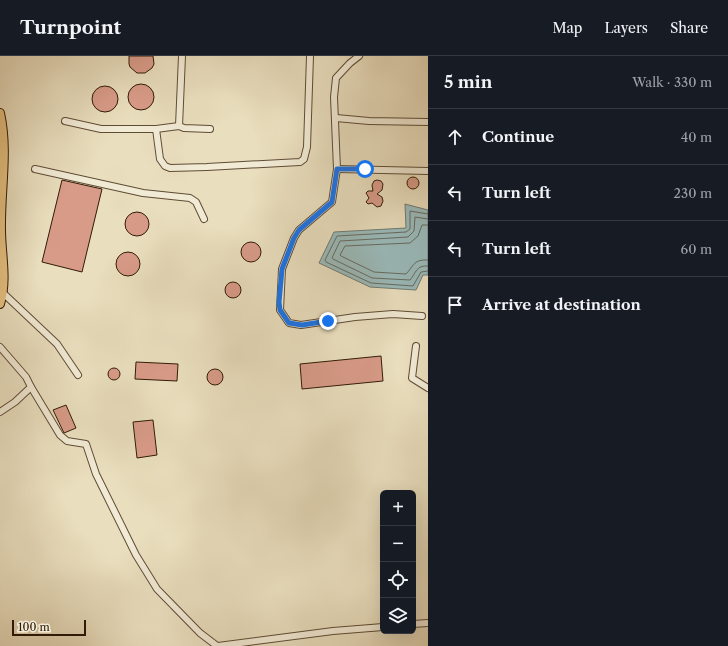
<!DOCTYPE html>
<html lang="en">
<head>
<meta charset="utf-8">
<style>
  body { margin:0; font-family:"Libre Caslon Text",serif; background:#242831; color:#f1f3f6 }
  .controls { position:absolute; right:12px; bottom:12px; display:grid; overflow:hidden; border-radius:6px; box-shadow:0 4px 16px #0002 }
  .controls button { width:36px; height:36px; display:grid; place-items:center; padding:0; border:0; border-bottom:1px solid #363941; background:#171b24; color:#f1f3f6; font:20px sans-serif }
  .scale { position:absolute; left:12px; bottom:10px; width:74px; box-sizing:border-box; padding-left:4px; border:2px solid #311b07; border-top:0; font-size:11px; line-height:14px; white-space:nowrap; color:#311b07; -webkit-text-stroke:3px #f1ead5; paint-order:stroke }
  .stop { position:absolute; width:12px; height:12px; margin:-9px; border:3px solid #1a73e8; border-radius:50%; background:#fff }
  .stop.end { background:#1a73e8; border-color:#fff; box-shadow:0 1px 4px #0008 }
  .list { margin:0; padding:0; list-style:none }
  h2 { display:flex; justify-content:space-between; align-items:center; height:52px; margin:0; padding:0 16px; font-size:17px }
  h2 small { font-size:13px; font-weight:400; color:#9ea1a6 }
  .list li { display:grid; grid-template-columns:26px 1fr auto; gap:12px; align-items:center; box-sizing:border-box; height:56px; padding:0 16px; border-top:1px solid #363941 }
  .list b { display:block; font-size:15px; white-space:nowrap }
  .list em { font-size:13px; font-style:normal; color:#9ea1a6 }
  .icon { flex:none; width:22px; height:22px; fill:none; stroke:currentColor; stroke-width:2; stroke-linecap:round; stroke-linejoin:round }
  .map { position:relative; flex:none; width:428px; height:590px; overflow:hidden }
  header { display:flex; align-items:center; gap:24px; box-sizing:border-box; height:56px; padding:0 20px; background:#171b24; border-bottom:1px solid #363941 }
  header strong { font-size:19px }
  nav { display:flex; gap:22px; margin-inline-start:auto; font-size:14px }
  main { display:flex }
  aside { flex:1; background:#171b24 }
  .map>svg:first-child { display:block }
  .water { fill:#9ababa; stroke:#707a72 }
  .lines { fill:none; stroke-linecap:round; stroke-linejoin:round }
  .shore { stroke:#666a60; stroke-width:1 }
  .building { fill:#d89b88; stroke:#311b07 }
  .minor-casing { stroke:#5f4c35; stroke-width:8 }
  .major-casing { stroke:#311b07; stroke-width:10 }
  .minor { stroke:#f1ead5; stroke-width:6 }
  .major { stroke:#e4bf7f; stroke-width:8 }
  .route { stroke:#1a73e8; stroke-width:5 }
</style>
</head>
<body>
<header>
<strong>Turnpoint</strong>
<nav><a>Map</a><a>Layers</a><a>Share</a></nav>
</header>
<main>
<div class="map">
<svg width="428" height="590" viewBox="0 0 428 590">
  <rect width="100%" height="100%" fill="#e9debe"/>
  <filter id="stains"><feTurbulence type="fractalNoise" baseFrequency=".005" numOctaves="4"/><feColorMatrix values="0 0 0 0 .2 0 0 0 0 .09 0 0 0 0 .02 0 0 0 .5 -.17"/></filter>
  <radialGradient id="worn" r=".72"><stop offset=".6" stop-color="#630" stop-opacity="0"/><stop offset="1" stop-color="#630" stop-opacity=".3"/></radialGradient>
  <path class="water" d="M 405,148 L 428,154 L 428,219 L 423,219 L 416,234 L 370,231 L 319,207 L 334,176 L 406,172 Z"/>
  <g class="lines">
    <g class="shore">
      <path d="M 428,158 L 410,155 L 410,173 L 406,176 L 337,180 L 325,204 L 326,206 L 371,227 L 413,230 L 421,216 L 428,215"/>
      <path d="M 428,163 L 415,161 L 414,175 L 408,181 L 340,185 L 332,202 L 333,203 L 372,222 L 410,224 C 416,217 416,209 428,210"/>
      <path d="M 428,169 L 422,169 L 418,180 L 410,187 L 345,190 L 340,199 L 341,200 L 374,216 L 406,218 C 414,210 413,203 428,204"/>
    </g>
  </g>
  <g class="building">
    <path d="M 129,0 L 153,0 L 154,8 L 152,12 L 145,17 L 137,17 L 130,11 L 129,8 Z"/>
    <circle cx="141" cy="41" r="13"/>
    <circle cx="105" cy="43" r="13"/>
    <circle cx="413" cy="127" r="6"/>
    <path d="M 62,124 L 102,133 L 82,216 L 42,206 Z"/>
    <path d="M 377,124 L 381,125 L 383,128 L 382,134 L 377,138 L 382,141 L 383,145 L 381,150 L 377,151 L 372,147 L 368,148 L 366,146 L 369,142 L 366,137 L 368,135 L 373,135 L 372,129 L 374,125 Z"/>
    <circle cx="137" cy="168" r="12"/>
    <circle cx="251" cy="196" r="10"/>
    <circle cx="128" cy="208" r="12"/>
    <circle cx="233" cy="234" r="8"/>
    <path d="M 381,300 L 383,325 L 302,333 L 300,308 Z"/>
    <path d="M 136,306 L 178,308 L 177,325 L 135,323 Z"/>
    <circle cx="114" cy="318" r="6"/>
    <circle cx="215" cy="321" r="8"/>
    <path d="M 66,349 L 76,372 L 64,377 L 53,354 Z"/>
    <path d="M 153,364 L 157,399 L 137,402 L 133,366 Z"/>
  </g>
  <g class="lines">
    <defs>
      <g id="minor">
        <path d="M 359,0 L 350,7 L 336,22 L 334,41 L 337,113 L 332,146 L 299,174 L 294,182 L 282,213 L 280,254 L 289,267 L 301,269 L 355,261 L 393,258 L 422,260"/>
        <path d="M 336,62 L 369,65 L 428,66"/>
        <path d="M 65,65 L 101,73 L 156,73 L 179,70 L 184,72 L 210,73"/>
        <path d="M 179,70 L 182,0"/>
        <path d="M 156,73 L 160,103 L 165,110 L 170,112 L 207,111 L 300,106 L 304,103 L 307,91 L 310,0"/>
        <path d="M 35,113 L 143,137 L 190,142 L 196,146 L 204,163"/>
        <path d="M 337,113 L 428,115"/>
        <path d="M 3,237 L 57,288 L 78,319"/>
        <path d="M 416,290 L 412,322 L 428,332"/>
        <path d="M 0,291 L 26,321 L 31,331 L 15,346 L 0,356"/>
        <path d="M 31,331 L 60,379 L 67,385 L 86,388 L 96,418 L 136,499 L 157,533 L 200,577 L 217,590"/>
        <path d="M 413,568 L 428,567"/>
        <path d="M 218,590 L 333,575 L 383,571"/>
      </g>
      <path id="major" d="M 0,57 C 8,93 1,130 1,167 C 0,194 8,222 0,248"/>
    </defs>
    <use href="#minor" class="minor-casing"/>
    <use href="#major" class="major-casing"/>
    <use href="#minor" class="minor"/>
    <use href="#major" class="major"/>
  </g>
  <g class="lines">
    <path class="route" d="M 328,265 L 302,269 L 289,267 L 280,254 L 279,246 L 282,213 L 294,182 L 299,174 L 332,146 L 337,113 L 365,113"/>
  </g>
  <rect width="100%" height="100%" filter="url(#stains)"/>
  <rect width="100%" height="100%" fill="url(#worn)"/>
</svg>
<div class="controls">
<button>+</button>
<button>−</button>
<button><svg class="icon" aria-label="locate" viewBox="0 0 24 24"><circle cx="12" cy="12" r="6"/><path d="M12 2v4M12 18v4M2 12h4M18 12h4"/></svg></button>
<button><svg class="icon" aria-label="layers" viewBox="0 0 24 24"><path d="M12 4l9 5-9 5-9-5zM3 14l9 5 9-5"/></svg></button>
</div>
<div class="scale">100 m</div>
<div class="stop" style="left:365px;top:113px"></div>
<div class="stop end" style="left:328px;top:265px"></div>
</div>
<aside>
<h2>5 min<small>Walk · 330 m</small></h2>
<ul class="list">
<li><svg class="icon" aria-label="ahead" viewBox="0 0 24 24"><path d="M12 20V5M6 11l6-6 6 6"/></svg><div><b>Continue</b></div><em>40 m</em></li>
<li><svg class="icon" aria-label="left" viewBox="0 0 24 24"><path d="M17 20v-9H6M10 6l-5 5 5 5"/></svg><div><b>Turn left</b></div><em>230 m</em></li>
<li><svg class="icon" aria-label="left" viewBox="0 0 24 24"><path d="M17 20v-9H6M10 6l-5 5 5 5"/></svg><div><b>Turn left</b></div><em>60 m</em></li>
<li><svg class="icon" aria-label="arrive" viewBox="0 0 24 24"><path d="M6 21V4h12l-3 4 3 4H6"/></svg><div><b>Arrive at destination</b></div></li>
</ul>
</aside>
</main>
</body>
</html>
